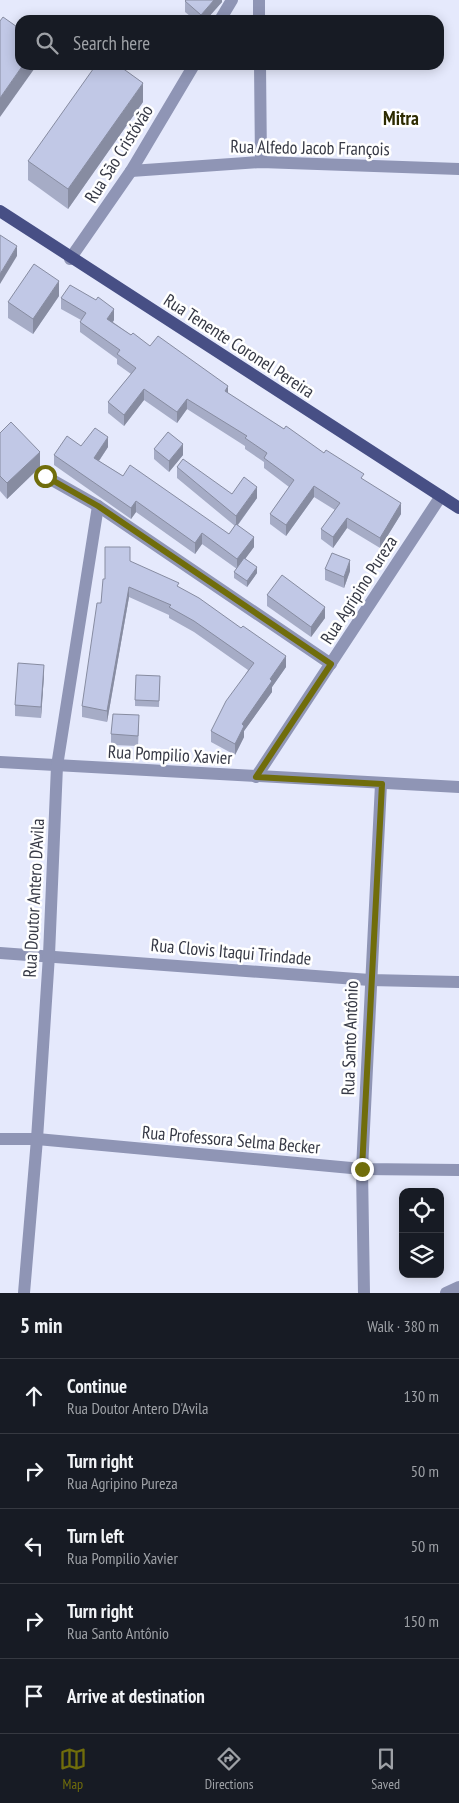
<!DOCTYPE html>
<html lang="en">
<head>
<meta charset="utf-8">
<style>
  body { margin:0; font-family:"PT Sans Narrow",sans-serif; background:#242831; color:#f1f3f6 }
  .controls { position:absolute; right:15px; bottom:15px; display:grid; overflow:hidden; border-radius:10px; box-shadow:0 2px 12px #0003 }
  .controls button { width:45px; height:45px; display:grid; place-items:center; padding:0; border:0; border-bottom:1px solid #363941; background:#171b24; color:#f1f3f6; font:25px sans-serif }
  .stop { position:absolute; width:15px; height:15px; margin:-11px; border:4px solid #706d0b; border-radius:50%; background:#fff }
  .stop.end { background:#706d0b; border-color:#fff; box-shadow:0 1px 5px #0008 }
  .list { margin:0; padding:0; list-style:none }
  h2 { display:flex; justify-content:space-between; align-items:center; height:65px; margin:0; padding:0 20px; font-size:21px }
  h2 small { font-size:16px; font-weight:400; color:#9ea1a6 }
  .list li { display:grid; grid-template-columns:32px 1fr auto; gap:15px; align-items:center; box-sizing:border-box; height:75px; padding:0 20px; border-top:1px solid #363941 }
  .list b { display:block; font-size:19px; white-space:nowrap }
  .list p { margin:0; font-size:16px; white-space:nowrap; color:#9ea1a6 }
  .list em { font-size:16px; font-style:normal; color:#9ea1a6 }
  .icon { flex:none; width:28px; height:28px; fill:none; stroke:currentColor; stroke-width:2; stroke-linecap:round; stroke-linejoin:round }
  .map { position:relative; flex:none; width:459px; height:1293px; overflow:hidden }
  .search { position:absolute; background:#171b24; box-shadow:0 2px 12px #0003; left:15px; right:15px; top:15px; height:55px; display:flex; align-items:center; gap:12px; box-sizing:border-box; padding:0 18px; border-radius:15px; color:#9ea1a6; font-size:19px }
  .sheet { height:440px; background:#171b24 }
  nav { display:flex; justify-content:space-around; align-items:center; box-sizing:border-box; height:70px; border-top:1px solid #363941; background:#171b24; font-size:14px; color:#9ea1a6 }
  nav a { display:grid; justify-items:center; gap:2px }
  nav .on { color:#706d0b }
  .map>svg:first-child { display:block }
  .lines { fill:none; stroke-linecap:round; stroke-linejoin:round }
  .minor { stroke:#8f95b5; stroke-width:12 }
  .major { stroke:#474f85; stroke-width:12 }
  .wall { fill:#a6acc6 }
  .shaded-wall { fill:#878ca1 }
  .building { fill:#c1c8e6; stroke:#878ca1 }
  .route { stroke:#706d0b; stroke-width:6 }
  .labels { text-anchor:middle; stroke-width:5; stroke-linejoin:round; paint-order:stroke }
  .street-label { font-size:18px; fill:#363945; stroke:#fff }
  .neighbourhood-label { font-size:19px; font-weight:bold; fill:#2d2b00; stroke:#fff }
</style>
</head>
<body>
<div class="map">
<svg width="459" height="1293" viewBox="0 0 459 1293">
  <rect width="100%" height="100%" fill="#e5e9fc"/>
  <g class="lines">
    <g class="minor">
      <path d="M 259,0 L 259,20"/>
      <path d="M 220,20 L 232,0"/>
      <path d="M 260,65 L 261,162"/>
      <path d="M 131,171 L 261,162 L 459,169"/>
      <path d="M 70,259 L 131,171 L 194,65"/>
      <path d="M 45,476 L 98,506 L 331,664"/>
      <path d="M 0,762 L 459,787"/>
      <path d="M 256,777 L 441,496"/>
      <path d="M 0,953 L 370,980 L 459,982"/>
      <path d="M 0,1139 L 37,1139 L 362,1169 L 459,1170"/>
      <path d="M 24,1293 L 37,1139 L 49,955 L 57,766 L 98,506"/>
      <path d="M 364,1293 L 362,1169 L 381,784"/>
      <path d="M 446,1293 L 459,1287"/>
    </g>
    <path class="major" d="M 0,211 L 459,508"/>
  </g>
  <g class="wall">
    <path d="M 222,0 L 222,2 L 206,20 L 195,20 L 185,12 L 185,1 Z"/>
    <path d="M 143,102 L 68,209 L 28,180 L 28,161 Z"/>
    <path d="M 59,296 L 33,334 L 8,318 L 8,302 Z"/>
    <path d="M 61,298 L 114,320 L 113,322 L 131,335 L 228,393 L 364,480 L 401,514 L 380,548 L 347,528 L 333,548 L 321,539 L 321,529 L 335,510 L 314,497 L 286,536 L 270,524 L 270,514 L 289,487 L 264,468 L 264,462 L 245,449 L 245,446 L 187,409 L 177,423 L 144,400 L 124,426 L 108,413 L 108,402 L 131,374 L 117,364 L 117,359 L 80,332 L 80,322 L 81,320 L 61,309 Z"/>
    <path d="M 0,433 L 40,467 L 7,499 L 0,491 Z"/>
    <path d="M 81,446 L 108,447 L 99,461 L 123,476 L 229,534 L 235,526 L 177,478 L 177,467 L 232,494 L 257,498 L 238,525 L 254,547 L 245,558 L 257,573 L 247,587 L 234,578 L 234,572 L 237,569 L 202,544 L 195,554 L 136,512 L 131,519 L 54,465 L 54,455 Z"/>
    <path d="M 154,449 L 183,455 L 169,472 L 154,459 Z"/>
    <path d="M 325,569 L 350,571 L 344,588 L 325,580 Z"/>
    <path d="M 105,579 L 179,587 L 286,667 L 272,687 L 272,692 L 244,731 L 244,737 L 235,755 L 211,742 L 211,731 L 248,670 L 194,632 L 169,618 L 169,615 L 129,597 L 107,722 L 82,717 L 82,706 Z"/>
    <path d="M 267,595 L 325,618 L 311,637 L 267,606 Z"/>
    <path d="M 44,675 L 41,718 L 15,716 L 15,705 Z"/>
    <path d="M 160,676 L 159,707 L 135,706 L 135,700 Z"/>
    <path d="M 139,726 L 138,746 L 111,745 L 111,734 Z"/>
  </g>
  <g class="shaded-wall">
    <path d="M 214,0 L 222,0 L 222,2 L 206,20 L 201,20 L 201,15 Z"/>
    <path d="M 23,65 L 37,65 L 0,117 L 0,98 Z"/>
    <path d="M 143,83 L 143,102 L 68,209 L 68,189 Z"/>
    <path d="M 17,246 L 17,256 L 0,284 L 0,274 Z"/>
    <path d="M 59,281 L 59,296 L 33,334 L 33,319 Z"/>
    <path d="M 114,309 L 114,320 L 107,329 L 107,319 Z"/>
    <path d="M 228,386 L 228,396 L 225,391 Z"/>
    <path d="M 144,389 L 144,400 L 124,426 L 124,415 Z"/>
    <path d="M 187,399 L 187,409 L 177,423 L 177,412 Z"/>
    <path d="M 108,437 L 108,447 L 94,468 L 94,458 Z"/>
    <path d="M 183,444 L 183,455 L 169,472 L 169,461 Z"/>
    <path d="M 40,452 L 40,467 L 7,499 L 7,483 Z"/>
    <path d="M 314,486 L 314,497 L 286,536 L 286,525 Z"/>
    <path d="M 257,487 L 257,498 L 236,527 L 236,516 Z"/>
    <path d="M 136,501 L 136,512 L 131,519 L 131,508 Z"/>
    <path d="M 401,503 L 401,514 L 380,548 L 380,538 Z"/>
    <path d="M 347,518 L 347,528 L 333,548 L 333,537 Z"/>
    <path d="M 202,533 L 202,544 L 195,554 L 195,543 Z"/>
    <path d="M 254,537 L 254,547 L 237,570 L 237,559 Z"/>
    <path d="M 350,560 L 350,571 L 344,588 L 344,577 Z"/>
    <path d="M 257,567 L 257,573 L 247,587 L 247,581 Z"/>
    <path d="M 129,587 L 129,597 L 107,722 L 107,711 Z"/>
    <path d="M 325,607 L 325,618 L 311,637 L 311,627 Z"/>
    <path d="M 286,656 L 286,667 L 272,687 L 272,692 L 244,731 L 244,737 L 235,755 L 235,744 L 242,724 L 270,679 Z"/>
    <path d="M 44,665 L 44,675 L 41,718 L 41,707 Z"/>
  </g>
  <g class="building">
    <path d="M 186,0 L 214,0 L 201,15 L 185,1 Z"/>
    <path d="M 3,17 L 20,29 L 20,65 L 23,65 L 0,98 L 0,21 Z"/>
    <path d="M 96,65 L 118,65 L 143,83 L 68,189 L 28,161 Z"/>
    <path d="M 0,235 L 17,246 L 0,274 Z"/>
    <path d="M 34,264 L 59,281 L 33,319 L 8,302 Z"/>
    <path d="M 70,285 L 96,300 L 98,297 L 114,309 L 107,319 L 131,335 L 133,333 L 150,346 L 158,336 L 228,386 L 225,391 L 284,429 L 286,426 L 324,453 L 326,450 L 364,474 L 361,478 L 401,503 L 380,538 L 347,518 L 333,537 L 321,529 L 340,503 L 314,486 L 286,525 L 270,514 L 294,480 L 264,458 L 267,453 L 245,438 L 247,436 L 187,399 L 177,412 L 144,389 L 124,415 L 108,402 L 136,368 L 117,354 L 120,350 L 80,322 L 86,313 L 61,298 Z"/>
    <path d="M 11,422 L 40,452 L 7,483 L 0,476 L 0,433 Z"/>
    <path d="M 95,428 L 108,437 L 94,458 L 123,476 L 130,465 L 229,534 L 236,524 L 254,537 L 237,559 L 202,533 L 195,543 L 136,501 L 131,508 L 54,455 L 67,436 L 81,446 Z"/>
    <path d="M 168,432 L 183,444 L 169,461 L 154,449 Z"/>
    <path d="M 183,459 L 232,494 L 244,477 L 257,487 L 236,516 L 177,467 Z"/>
    <path d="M 105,547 L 130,547 L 130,561 L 179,583 L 177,586 L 199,598 L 241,628 L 243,626 L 286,656 L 270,679 L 272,681 L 242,724 L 244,726 L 235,744 L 211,731 L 226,701 L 254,663 L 194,621 L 169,607 L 171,605 L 129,587 L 107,711 L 82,706 L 97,603 L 101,603 L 103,579 L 105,579 Z"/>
    <path d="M 332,553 L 350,560 L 344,577 L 325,569 Z"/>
    <path d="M 244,558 L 257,567 L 247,581 L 234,572 Z"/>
    <path d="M 282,575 L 325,607 L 311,627 L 267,595 Z"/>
    <path d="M 18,663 L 44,665 L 41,707 L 15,705 Z"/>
    <path d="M 136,675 L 160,676 L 159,701 L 135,700 Z"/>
    <path d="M 113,714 L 139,715 L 138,736 L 111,734 Z"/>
  </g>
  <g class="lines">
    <path class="route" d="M 45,476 L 98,506 L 331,664 L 256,777 L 382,784 L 362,1169"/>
  </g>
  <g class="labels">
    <g class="street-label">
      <text transform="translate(310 148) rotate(1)" y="6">Rua Alfedo Jacob François</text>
      <text transform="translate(119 154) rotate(-58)" y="6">Rua São Cristóvão</text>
      <text transform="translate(239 346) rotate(33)" y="6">Rua Tenente Coronel Pereira</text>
      <text transform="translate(359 590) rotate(-57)" y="6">Rua Agripino Pureza</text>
      <text transform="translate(170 755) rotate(3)" y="6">Rua Pompilio Xavier</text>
      <text transform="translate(34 898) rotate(-87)" y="6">Rua Doutor Antero D'Avila</text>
      <text transform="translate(231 952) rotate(5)" y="6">Rua Clovis Itaqui Trindade</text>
      <text transform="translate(350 1038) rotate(-88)" y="6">Rua Santo Antônio</text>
      <text transform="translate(231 1140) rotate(5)" y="6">Rua Professora Selma Becker</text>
    </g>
    <g class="neighbourhood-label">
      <text x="401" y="125">Mitra</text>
    </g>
  </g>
</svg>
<div class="controls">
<button><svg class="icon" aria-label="locate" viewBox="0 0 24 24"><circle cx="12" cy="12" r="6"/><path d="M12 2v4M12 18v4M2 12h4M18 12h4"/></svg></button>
<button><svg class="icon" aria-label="layers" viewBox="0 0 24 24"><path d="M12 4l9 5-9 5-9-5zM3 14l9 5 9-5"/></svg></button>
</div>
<div class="stop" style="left:45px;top:476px"></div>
<div class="stop end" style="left:362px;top:1169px"></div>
<div class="search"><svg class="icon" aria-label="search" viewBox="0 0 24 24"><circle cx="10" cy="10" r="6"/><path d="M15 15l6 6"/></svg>Search here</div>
</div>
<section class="sheet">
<h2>5 min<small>Walk · 380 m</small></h2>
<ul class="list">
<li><svg class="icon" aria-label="ahead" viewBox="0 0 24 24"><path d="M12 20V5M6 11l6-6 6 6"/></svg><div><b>Continue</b><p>Rua Doutor Antero D'Avila</p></div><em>130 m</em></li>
<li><svg class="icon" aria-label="right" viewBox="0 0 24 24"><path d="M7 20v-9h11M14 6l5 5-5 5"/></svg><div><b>Turn right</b><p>Rua Agripino Pureza</p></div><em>50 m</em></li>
<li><svg class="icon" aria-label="left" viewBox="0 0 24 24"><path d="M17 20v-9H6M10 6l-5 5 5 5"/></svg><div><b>Turn left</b><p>Rua Pompilio Xavier</p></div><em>50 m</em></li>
<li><svg class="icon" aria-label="right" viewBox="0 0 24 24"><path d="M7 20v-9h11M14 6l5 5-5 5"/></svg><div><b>Turn right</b><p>Rua Santo Antônio</p></div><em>150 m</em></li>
<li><svg class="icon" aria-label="arrive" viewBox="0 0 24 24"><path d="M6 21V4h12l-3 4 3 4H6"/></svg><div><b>Arrive at destination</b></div></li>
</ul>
</section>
<nav>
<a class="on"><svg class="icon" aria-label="map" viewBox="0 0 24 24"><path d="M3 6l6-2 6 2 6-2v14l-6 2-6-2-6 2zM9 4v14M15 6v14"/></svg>Map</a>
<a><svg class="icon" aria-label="directions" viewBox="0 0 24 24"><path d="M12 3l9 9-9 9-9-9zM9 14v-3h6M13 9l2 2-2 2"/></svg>Directions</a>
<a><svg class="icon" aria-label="saved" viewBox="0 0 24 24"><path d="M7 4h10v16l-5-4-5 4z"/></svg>Saved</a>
</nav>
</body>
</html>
